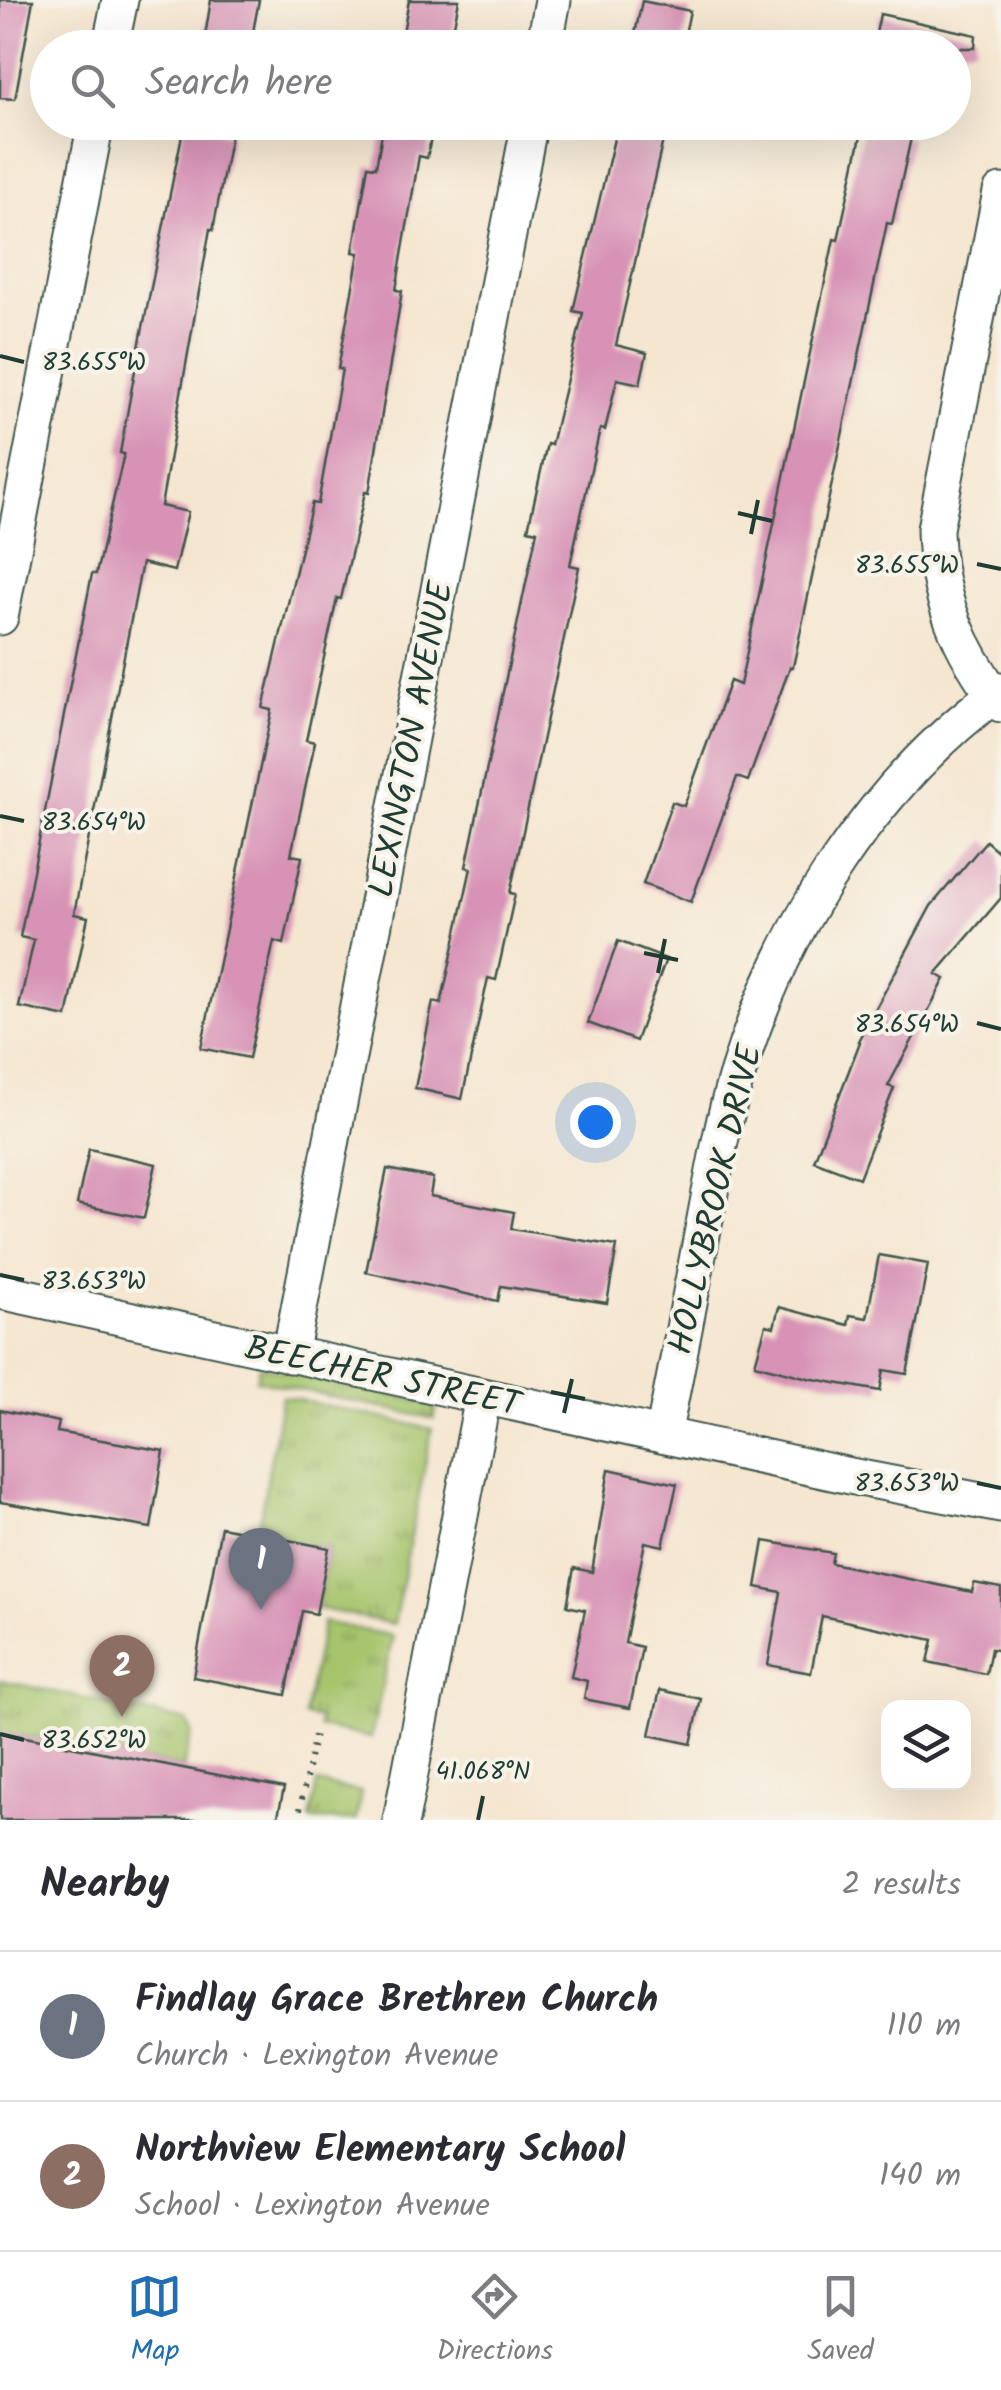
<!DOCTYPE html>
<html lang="en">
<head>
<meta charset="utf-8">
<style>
  body { margin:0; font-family:Kalam,sans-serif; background:#f7f7f7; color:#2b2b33 }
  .controls { position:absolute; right:30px; bottom:30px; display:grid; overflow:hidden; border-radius:20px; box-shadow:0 10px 40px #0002 }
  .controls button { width:90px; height:90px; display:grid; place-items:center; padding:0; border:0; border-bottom:2px solid #e1e1e2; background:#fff; color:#2b2b33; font:50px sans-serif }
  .you { position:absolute; left:595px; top:1122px; width:35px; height:35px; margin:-25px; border:8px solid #fff; border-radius:50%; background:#1a73e8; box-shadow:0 0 0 15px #1a73e833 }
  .badge { display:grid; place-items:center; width:65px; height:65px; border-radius:50%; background:#1f6fb2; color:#fff; font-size:32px; font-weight:700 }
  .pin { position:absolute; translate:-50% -82px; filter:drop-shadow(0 2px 5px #0008) }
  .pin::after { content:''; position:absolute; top:52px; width:35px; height:30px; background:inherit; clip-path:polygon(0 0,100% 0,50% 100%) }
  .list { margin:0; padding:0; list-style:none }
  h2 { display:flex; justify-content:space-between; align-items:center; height:130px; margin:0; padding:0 40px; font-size:42px }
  h2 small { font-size:32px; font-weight:400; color:#7c7c81 }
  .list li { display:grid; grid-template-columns:65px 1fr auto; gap:30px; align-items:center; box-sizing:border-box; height:150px; padding:0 40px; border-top:2px solid #e1e1e2 }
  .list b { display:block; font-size:38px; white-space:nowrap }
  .list p { margin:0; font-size:32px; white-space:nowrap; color:#7c7c81 }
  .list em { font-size:32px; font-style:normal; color:#7c7c81 }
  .icon { flex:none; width:55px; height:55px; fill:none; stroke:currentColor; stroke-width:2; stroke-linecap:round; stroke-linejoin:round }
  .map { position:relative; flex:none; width:1001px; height:1820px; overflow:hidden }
  .search { position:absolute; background:#fff; box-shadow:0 10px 40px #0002; left:30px; right:30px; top:30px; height:110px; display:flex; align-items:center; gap:25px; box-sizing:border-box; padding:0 35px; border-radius:55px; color:#7c7c81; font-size:38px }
  .sheet { height:430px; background:#fff }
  nav { display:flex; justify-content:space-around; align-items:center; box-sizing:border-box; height:140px; border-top:2px solid #e1e1e2; background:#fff; font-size:28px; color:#7c7c81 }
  nav a { display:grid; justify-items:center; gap:5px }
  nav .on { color:#1f6fb2 }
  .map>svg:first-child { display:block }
  .grass { fill:url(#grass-tufts); stroke:#628050; stroke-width:2.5 }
  .building { fill:#d792b6 }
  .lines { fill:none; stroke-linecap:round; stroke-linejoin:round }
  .minor-casing { stroke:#3f564b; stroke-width:39 }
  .path { stroke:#3f564b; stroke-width:6; stroke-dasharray:2.5 8; stroke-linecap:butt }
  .minor { stroke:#fff; stroke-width:35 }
  .ticks { fill:none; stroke:#1f3d34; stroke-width:4 }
  .labels { text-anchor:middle; stroke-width:8; stroke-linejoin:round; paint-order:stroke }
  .street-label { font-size:35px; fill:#1f3d34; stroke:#f7f3e8 }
  .ticks-label { font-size:25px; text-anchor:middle; fill:#1f3d34; stroke:#f7f3e8; stroke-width:8; stroke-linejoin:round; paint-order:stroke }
</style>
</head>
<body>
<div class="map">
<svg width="1001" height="1820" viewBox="0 0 1001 1820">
  <defs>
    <pattern id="grass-tufts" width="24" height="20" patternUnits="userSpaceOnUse" patternTransform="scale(2.5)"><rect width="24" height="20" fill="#a6c46c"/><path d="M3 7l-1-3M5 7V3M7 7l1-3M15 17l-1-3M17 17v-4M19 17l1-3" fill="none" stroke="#87a05a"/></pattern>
  </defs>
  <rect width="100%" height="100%" fill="#f7f3e8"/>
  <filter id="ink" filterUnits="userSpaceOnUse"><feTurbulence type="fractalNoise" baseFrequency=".01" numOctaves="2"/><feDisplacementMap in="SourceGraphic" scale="20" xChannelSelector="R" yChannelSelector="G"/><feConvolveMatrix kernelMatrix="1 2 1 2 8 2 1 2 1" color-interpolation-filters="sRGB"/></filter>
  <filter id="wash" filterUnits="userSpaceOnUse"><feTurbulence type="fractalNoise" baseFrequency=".0048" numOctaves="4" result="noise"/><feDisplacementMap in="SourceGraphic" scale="40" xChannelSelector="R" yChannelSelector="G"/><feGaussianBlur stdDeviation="2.25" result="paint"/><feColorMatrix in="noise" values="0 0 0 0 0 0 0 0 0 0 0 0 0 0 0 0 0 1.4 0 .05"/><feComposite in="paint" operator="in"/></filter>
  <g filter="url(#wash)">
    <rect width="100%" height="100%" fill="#f5e6d0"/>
    <g class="grass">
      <path d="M 259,1366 L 425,1402 L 437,1407 L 434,1419 L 256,1380 Z"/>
      <path d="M 282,1396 L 432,1429 L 394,1624 L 317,1608 L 329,1548 L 257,1534 Z"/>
      <path d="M 323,1622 L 393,1636 L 371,1738 L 319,1727 L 320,1719 L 304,1716 Z"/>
      <path d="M 0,1680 L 187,1721 L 192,1733 L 183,1768 L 0,1732 Z"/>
      <path d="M 317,1783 L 361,1792 L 356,1820 L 310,1820 Z"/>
    </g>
    <g id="blocks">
      <g class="building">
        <path d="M 0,0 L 33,0 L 15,99 L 0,98 Z"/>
        <path d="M 211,0 L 259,0 L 250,48 L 203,48 Z"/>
        <path d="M 409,0 L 459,0 L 450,46 L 402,38 Z"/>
        <path d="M 642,1 L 690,11 L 682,48 L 632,48 Z"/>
        <path d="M 880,14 L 976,35 L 975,48 L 873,48 Z"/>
        <path d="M 384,122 L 434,122 L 427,158 L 419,156 L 396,290 L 402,291 L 369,493 L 365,492 L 341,599 L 337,598 L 306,740 L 315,742 L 291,855 L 302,857 L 284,944 L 274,941 L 249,1058 L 201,1048 L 272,710 L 263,708 L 312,503 L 318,504 L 342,369 L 338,369 L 359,253 L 353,252 L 368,166 L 376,167 Z"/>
        <path d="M 618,122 L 644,122 L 666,127 L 616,345 L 647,353 L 640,384 L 617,379 L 605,430 L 600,429 L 570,565 L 579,567 L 510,893 L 515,894 L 496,980 L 488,978 L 462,1099 L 415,1088 L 433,1002 L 441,1004 L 471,868 L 466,867 L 537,531 L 528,529 L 547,444 L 551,445 L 583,313 L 573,311 Z"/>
        <path d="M 184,125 L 231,134 L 213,230 L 210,229 L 161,506 L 188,512 L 174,571 L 142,563 L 74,914 L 88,917 L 67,1017 L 19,1007 L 34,940 L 20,937 L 92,574 L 96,574 L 124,454 L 120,453 L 141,337 Z"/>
        <path d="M 863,127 L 911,138 L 892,224 L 887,223 L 793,667 L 790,667 L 748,781 L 737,777 L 691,902 L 643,884 L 672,802 L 684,806 L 730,681 L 740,685 L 834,239 L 838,240 Z"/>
        <path d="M 986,841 L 1001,854 L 1001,898 L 936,974 L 945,979 L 888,1086 L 894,1088 L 859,1178 L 814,1161 L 860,1042 L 858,1041 L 931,906 Z"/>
        <path d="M 618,941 L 666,959 L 636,1041 L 588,1023 Z"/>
        <path d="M 89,1149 L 156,1164 L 144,1218 L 77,1204 Z"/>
        <path d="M 387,1169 L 433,1178 L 430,1196 L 514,1212 L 511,1229 L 617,1246 L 607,1303 L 501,1286 L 498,1301 L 366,1272 Z"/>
        <path d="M 879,1255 L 928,1264 L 907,1374 L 884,1370 L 880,1391 L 808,1378 L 755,1364 L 766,1325 L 774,1327 L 779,1307 L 848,1325 L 850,1315 L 867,1318 Z"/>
        <path d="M 0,1410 L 59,1422 L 57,1432 L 164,1451 L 151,1528 L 0,1502 Z"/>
        <path d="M 609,1469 L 677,1484 L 663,1546 L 645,1542 L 625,1643 L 642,1647 L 630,1708 L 584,1699 L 587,1681 L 571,1677 L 585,1610 L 567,1606 L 574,1568 L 592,1572 Z"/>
        <path d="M 221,1527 L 329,1548 L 316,1614 L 302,1611 L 286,1695 L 193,1677 Z"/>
        <path d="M 764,1541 L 833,1553 L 831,1563 L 972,1592 L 974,1583 L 1001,1588 L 1001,1651 L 991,1649 L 986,1674 L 928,1662 L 933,1640 L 822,1616 L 811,1673 L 768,1665 L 781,1592 L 756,1587 Z"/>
        <path d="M 660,1690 L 701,1699 L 691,1744 L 650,1735 Z"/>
        <path d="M 0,1732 L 284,1788 L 277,1820 L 0,1820 Z"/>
      </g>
    </g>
  </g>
  <g filter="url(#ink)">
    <use href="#blocks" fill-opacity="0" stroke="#3f564b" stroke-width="2.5"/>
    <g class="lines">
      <defs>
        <g id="minor">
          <path d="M 110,48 L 120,0"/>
          <path d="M 544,48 L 553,0"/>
          <path d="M 1001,192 L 935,529 C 936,596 960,651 1001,704"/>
          <path d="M 0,617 L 96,122"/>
          <path d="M 0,1291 L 850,1476 L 1001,1505"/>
          <path d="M 290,1355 L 530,122"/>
          <path d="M 663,1435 C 678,1363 691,1291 705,1219 C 714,1172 722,1124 736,1078 C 781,927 873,784 1001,690"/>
          <path d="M 401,1820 L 483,1397"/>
        </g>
      </defs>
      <use href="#minor" class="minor-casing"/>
      <path class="path" d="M 298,1820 L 315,1733"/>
      <use href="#minor" class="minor"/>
    </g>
  </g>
  <path class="ticks" d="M 0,356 L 24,362M 738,513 L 772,521M 751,534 L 758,500M 977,564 L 1001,569M 0,816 L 24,821M 644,953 L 678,960M 658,973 L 665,939M 977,1023 L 1001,1029M 0,1275 L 24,1280M 551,1392 L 585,1399M 564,1413 L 572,1379M 977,1483 L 1001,1488M 0,1734 L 24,1740M 478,1820 L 483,1796"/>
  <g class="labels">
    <g class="street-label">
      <text transform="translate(410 739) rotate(-79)" y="12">LEXINGTON AVENUE</text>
      <text transform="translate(714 1199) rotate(-77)" y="12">HOLLYBROOK DRIVE</text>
      <text transform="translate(383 1375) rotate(12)" y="12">BEECHER STREET</text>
    </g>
  </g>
  <g class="ticks-label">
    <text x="94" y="370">83.655°W</text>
    <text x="907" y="573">83.655°W</text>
    <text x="94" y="830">83.654°W</text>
    <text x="907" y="1032">83.654°W</text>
    <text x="94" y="1289">83.653°W</text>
    <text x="907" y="1491">83.653°W</text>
    <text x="94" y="1748">83.652°W</text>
    <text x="483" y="1779">41.068°N</text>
  </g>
</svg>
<div class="controls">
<button><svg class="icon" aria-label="layers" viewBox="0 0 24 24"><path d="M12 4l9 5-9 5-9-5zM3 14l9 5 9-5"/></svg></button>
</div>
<div class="you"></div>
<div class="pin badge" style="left:261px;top:1610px;background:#6b7280">1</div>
<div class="pin badge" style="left:122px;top:1717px;background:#8d6e63">2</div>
<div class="search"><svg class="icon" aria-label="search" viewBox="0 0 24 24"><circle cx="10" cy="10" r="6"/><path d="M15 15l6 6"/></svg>Search here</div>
</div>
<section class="sheet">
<h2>Nearby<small>2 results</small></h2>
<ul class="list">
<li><span class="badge" style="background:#6b7280">1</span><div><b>Findlay Grace Brethren Church</b><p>Church · Lexington Avenue</p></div><em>110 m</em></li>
<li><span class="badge" style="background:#8d6e63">2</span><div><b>Northview Elementary School</b><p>School · Lexington Avenue</p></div><em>140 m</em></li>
</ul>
</section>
<nav>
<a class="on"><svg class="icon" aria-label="map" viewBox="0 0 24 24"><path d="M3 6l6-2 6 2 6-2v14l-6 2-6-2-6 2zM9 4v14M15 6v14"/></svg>Map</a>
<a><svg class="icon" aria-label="directions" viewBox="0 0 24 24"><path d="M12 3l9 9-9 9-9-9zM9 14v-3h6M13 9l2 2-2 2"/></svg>Directions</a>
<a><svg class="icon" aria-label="saved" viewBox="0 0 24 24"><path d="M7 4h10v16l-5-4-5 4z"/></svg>Saved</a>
</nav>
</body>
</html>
